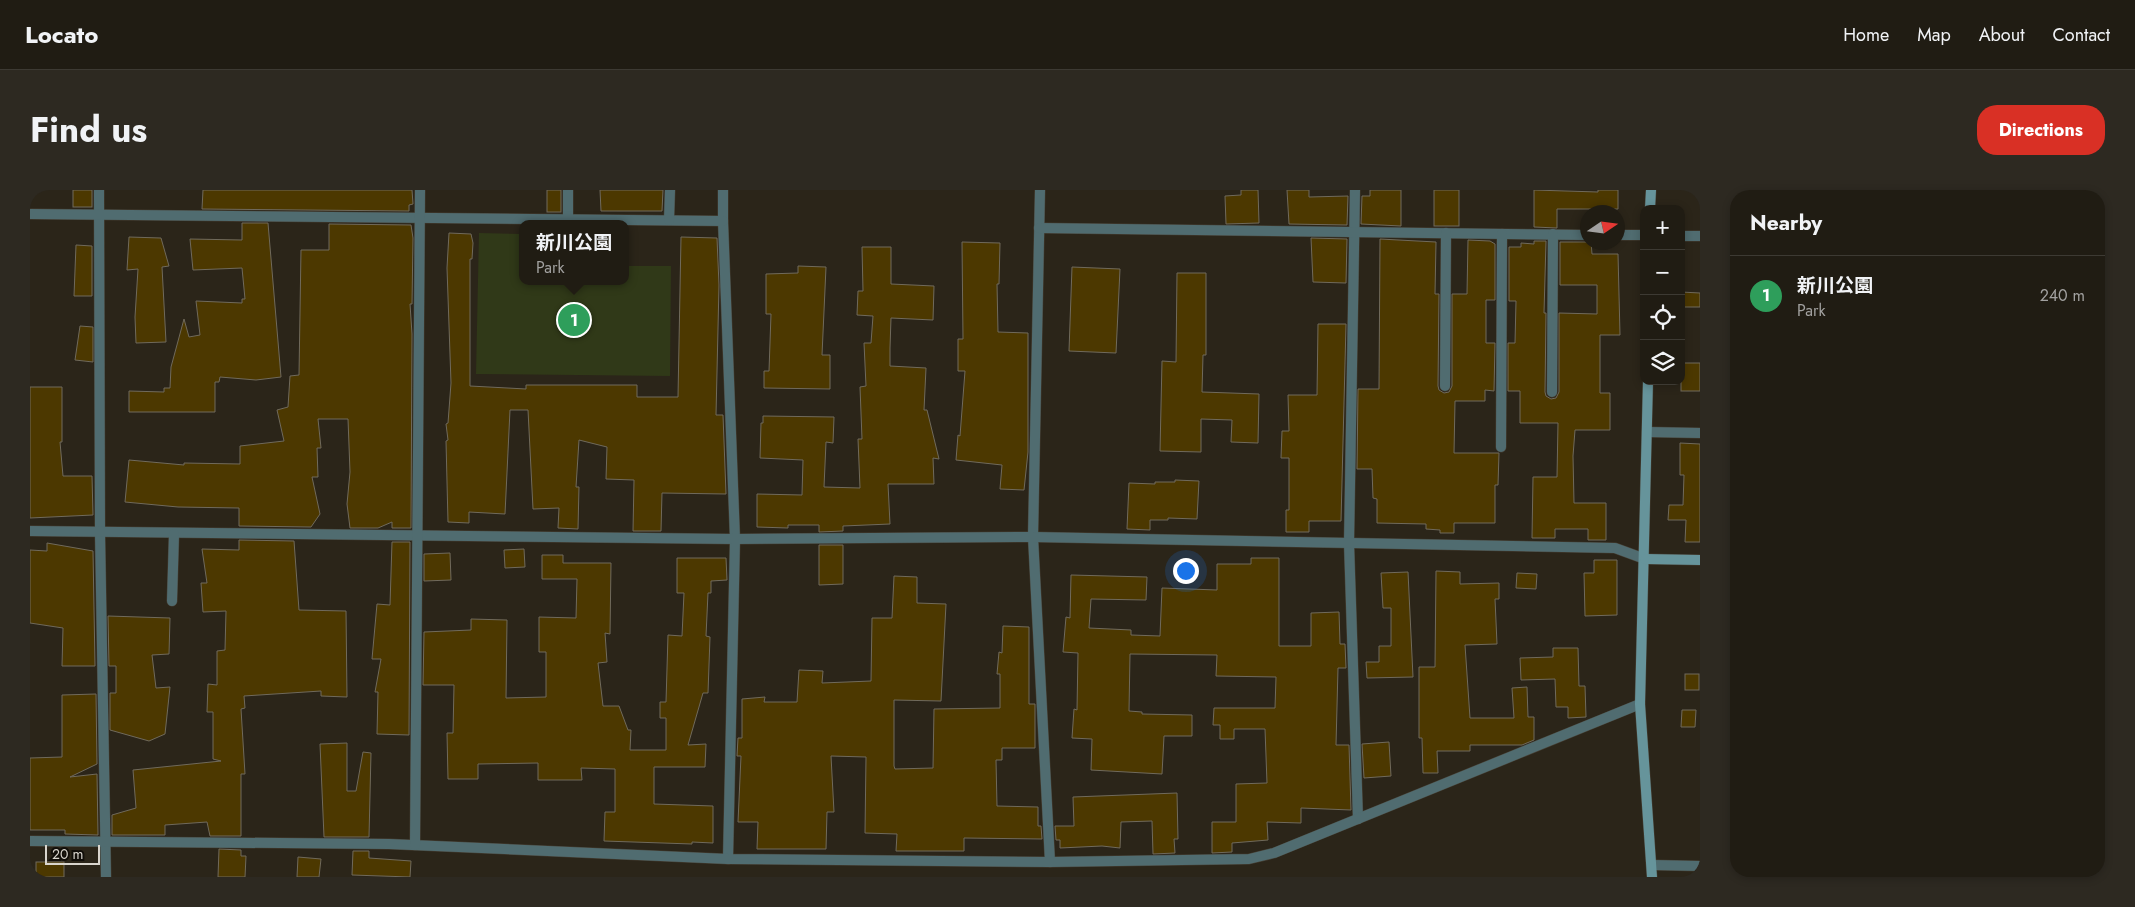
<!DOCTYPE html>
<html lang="en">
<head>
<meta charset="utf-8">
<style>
  body { margin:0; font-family:Jost,"Noto Sans JP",sans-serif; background:#2d2921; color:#f1f3f6 }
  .controls { position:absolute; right:15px; top:15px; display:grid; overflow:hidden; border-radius:10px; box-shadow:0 2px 8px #0003 }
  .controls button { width:45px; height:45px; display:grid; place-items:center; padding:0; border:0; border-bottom:1px solid #3d3a33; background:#201c13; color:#f1f3f6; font:25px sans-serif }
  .compass { position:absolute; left:1550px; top:15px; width:45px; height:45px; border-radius:50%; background:#201c13; box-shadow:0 2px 8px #0003; rotate:77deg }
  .scale { position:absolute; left:15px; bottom:12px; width:55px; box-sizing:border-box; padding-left:5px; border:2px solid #d9d5cd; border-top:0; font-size:14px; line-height:18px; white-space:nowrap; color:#d9d5cd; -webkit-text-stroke:4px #110e09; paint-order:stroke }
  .you { position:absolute; left:1155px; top:380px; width:18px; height:18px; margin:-12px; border:4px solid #fff; border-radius:50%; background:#1a73e8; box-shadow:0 0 0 8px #1a73e833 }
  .badge { display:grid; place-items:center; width:32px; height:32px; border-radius:50%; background:#d93025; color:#fff; font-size:16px; font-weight:700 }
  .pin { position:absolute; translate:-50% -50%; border:2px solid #fff; box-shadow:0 1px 5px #0006 }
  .popup { position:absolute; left:489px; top:30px; width:110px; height:65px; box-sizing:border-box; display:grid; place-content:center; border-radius:10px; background:#201c13; filter:drop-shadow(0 1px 4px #0005); font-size:16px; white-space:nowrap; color:#a2a1a0 }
  .popup b { font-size:19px; color:#f1f3f6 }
  .popup::after { content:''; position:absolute; left:50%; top:100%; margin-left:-10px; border:10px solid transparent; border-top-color:#201c13 }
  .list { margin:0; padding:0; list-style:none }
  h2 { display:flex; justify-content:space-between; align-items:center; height:65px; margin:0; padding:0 20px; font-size:21px }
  h2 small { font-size:16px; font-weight:400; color:#a2a1a0 }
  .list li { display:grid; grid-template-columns:32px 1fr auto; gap:15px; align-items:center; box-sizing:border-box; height:80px; padding:0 20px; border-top:1px solid #3d3a33 }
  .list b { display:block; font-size:19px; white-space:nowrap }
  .list p { margin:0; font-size:16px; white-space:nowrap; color:#a2a1a0 }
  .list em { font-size:16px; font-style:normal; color:#a2a1a0 }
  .icon { flex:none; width:28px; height:28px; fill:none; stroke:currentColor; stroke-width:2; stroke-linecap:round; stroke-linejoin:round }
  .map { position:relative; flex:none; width:1670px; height:687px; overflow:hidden; border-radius:20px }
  header { display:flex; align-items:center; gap:30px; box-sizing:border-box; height:70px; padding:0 25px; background:#201c13; border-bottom:1px solid #3d3a33 }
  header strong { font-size:24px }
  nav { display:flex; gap:28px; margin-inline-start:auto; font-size:18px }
  .intro { display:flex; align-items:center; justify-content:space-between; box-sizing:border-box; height:120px; padding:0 30px }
  h1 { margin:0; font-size:35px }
  .button { padding:12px 22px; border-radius:20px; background:#d93025; color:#fff; font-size:18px; font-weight:700 }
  main { display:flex; gap:30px; padding:0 30px }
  aside { flex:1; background:#201c13; border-radius:20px; box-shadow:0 2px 8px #0003 }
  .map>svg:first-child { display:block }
  .green { fill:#303918 }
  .building { fill:#4c3800; stroke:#706a5c }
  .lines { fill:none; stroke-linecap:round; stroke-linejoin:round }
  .street-casing { stroke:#474136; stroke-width:11 }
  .secondary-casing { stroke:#474136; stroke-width:11 }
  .street { stroke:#506c70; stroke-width:10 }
  .secondary { stroke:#66949b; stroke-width:10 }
</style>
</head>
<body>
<header>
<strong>Locato</strong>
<nav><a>Home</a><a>Map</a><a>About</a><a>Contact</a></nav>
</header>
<div class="intro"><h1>Find us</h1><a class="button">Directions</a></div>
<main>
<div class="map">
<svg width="1670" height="687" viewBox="0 0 1670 687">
  <rect width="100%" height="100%" fill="#2b2519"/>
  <path class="green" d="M 449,43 L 493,44 L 493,91 L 595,91 L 595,76 L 641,76 L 640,186 L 446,184 Z"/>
  <g class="building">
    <rect x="43" y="0" width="19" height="17"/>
    <path d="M 173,0 L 382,0 L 383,14 L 379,15 L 379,21 L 172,19 Z"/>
    <rect x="517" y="0" width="14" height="22"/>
    <path d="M 570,0 L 633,0 L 632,21 L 571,21 Z"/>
    <path d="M 1211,0 L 1228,0 L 1229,33 L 1196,34 L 1195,6 L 1211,5 Z"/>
    <path d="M 1257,0 L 1279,0 L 1279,7 L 1318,6 L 1317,35 L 1259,34 Z"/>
    <path d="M 1340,0 L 1371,0 L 1371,36 L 1331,34 L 1332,6 L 1340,6 Z"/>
    <rect x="1404" y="0" width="25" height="36"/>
    <path d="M 1504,0 L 1568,2 L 1568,0 L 1588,0 L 1588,19 L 1527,19 L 1527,38 L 1504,37 Z"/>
    <path d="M 212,33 L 238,33 L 251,187 L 226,190 L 190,187 L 189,192 L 185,192 L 185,222 L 99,222 L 99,201 L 134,202 L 134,198 L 140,198 L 141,177 L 154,129 L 159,147 L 170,145 L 166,111 L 212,113 L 212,109 L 215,109 L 212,78 L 163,80 L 160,49 L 212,50 Z"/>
    <path d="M 299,34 L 381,35 L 383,48 L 382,114 L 380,114 L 382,144 L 381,338 L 362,338 L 362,332 L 348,338 L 320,338 L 317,314 L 320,282 L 318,229 L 288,229 L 291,258 L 287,258 L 288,287 L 282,287 L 290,324 L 281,337 L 209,336 L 209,318 L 148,317 L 95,312 L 99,270 L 154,275 L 154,273 L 210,274 L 210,256 L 254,251 L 247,220 L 258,217 L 260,186 L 269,185 L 271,60 L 299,60 Z"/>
    <path d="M 419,43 L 441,44 L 443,53 L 442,69 L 440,69 L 440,196 L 496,199 L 496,195 L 607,195 L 607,207 L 648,207 L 651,47 L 687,48 L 689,95 L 686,225 L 693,225 L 696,304 L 632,303 L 631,341 L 603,341 L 604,290 L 576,289 L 577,257 L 549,250 L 546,297 L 549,297 L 548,339 L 528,338 L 529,318 L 503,319 L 498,220 L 480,220 L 475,324 L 439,322 L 439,333 L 418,332 L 416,251 L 418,250 L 416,234 L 418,233 L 421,193 L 417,78 Z"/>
    <path d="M 99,47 L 131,48 L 139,76 L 132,77 L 136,152 L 106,153 L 105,127 L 108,79 L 97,80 Z"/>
    <path d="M 1281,48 L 1317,49 L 1316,93 L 1283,92 Z"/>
    <path d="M 1350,49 L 1406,52 L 1405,104 L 1409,104 L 1408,196 L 1409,200 L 1414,203 L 1419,202 L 1422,196 L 1422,104 L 1437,104 L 1438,50 L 1460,51 L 1465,54 L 1465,110 L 1456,110 L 1456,153 L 1465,153 L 1464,201 L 1455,200 L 1455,211 L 1425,211 L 1424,263 L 1469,263 L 1468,295 L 1465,295 L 1465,333 L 1424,333 L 1424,343 L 1410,343 L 1410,340 L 1396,339 L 1396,334 L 1347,333 L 1347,309 L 1343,308 L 1342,279 L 1327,279 L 1328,199 L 1349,199 Z"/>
    <path d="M 1504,51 L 1516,51 L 1514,123 L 1516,123 L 1515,202 L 1516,206 L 1521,209 L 1526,208 L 1529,202 L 1529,123 L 1567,124 L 1567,95 L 1530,95 L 1530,52 L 1561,52 L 1562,64 L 1588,64 L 1590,145 L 1570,145 L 1570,203 L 1580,203 L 1580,240 L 1545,240 L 1543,266 L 1544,313 L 1576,313 L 1576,350 L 1558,350 L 1558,339 L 1525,339 L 1525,348 L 1502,348 L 1503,287 L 1527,287 L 1528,233 L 1490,233 L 1490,201 L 1478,201 L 1478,153 L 1485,153 L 1486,111 L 1479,111 L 1479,57 L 1491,57 L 1491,53 L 1504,54 Z"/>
    <path d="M 932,52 L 970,53 L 969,94 L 967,94 L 968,142 L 998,143 L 998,262 L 994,300 L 970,299 L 972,275 L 926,270 L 928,245 L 930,246 L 935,181 L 928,181 L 928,149 L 933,149 Z"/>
    <path d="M 46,55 L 62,56 L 62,106 L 44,106 Z"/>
    <path d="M 832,57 L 861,57 L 861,94 L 904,96 L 903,130 L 861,128 L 860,158 L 860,176 L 896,178 L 894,220 L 897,220 L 909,269 L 903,268 L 904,294 L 858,294 L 860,334 L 813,336 L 813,341 L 789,342 L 789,335 L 758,335 L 758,338 L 727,337 L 727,304 L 772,305 L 773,270 L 730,268 L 731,233 L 733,233 L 733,226 L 804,227 L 803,253 L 796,252 L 794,297 L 830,298 L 828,249 L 832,249 L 830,197 L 836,196 L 834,153 L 841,153 L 843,126 L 827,125 L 828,101 L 833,101 Z"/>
    <path d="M 768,76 L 796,77 L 792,165 L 800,165 L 800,199 L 734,198 L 734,181 L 739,181 L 741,124 L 736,124 L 736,84 L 768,83 Z"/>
    <path d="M 1042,77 L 1090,79 L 1086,163 L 1039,161 Z"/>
    <path d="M 1147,83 L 1176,83 L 1176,165 L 1173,165 L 1172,202 L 1229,204 L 1228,253 L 1201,252 L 1202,230 L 1171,229 L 1171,262 L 1130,261 L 1132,171 L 1146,172 Z"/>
    <path d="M 1651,102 L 1670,103 L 1670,117 L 1651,117 Z"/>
    <path d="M 1288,134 L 1316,134 L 1311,331 L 1279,331 L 1279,342 L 1256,342 L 1256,320 L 1259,320 L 1259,268 L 1251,268 L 1252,241 L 1259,241 L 1258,205 L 1287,205 Z"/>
    <path d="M 50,136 L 63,137 L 63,172 L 45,170 Z"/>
    <rect x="1651" y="173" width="19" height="28"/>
    <path d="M 0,197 L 32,197 L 32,252 L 30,252 L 33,286 L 62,286 L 63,325 L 0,328 Z"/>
    <path d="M 1650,253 L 1670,254 L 1670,352 L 1655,352 L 1656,330 L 1638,330 L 1639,315 L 1653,315 L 1654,285 L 1650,285 Z"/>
    <path d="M 1145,290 L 1169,291 L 1167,329 L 1138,328 L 1138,330 L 1120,330 L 1120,340 L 1097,339 L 1099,293 L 1125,294 L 1125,292 L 1145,292 Z"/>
    <path d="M 209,350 L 264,351 L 269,420 L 316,421 L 317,507 L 291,506 L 291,501 L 214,506 L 215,518 L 211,519 L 215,584 L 211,584 L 211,646 L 180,646 L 177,632 L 135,635 L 135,645 L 82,645 L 82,625 L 106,618 L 103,580 L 191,571 L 183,569 L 183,522 L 177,522 L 178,494 L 187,495 L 187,461 L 195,460 L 196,421 L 173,422 L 171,393 L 177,393 L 172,359 L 209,360 Z"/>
    <path d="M 362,352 L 380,352 L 379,545 L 347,544 L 348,502 L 345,502 L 351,469 L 342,469 L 347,414 L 360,415 Z"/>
    <path d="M 17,353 L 63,361 L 65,476 L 32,476 L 33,438 L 0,433 L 0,360 L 17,361 Z"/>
    <path d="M 789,355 L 813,355 L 813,394 L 789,395 Z"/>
    <path d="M 494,359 L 495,377 L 475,378 L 474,360 Z"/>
    <path d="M 420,363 L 421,390 L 394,391 L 394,364 Z"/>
    <path d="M 512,365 L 533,365 L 533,373 L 581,373 L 580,444 L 575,443 L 577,472 L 568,473 L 573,516 L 589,516 L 598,540 L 601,540 L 600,560 L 636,560 L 636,528 L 630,528 L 630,512 L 636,512 L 638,445 L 652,446 L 654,403 L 647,403 L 647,368 L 696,368 L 697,390 L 681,391 L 681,403 L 678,403 L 676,446 L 680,447 L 678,503 L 673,503 L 658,555 L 676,554 L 675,577 L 624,577 L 624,614 L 683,616 L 683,653 L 662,652 L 662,654 L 574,651 L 575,622 L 585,622 L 585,579 L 551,578 L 552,590 L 508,590 L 508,573 L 448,574 L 448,589 L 418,589 L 417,543 L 423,543 L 424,495 L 393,495 L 394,442 L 441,440 L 441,429 L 477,430 L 476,508 L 516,507 L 516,462 L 509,462 L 509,427 L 546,428 L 547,389 L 512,389 Z"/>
    <path d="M 1221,368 L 1249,368 L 1249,456 L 1281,456 L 1281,423 L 1309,422 L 1310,454 L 1315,454 L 1316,478 L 1308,478 L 1306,555 L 1319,555 L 1321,620 L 1271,618 L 1271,633 L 1237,632 L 1238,650 L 1202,653 L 1202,662 L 1182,663 L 1182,632 L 1206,632 L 1206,594 L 1237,593 L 1235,539 L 1204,539 L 1204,549 L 1190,549 L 1190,535 L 1183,535 L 1184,518 L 1245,518 L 1246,487 L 1186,486 L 1187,465 L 1100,464 L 1099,521 L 1112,522 L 1112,524 L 1162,525 L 1162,546 L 1134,546 L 1132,584 L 1061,580 L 1062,549 L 1042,548 L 1044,519 L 1047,520 L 1048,463 L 1033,462 L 1036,427 L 1040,428 L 1041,385 L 1117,387 L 1116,410 L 1061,409 L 1059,438 L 1101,440 L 1101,445 L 1130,446 L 1132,398 L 1187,400 L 1187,374 L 1221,374 Z"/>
    <path d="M 1564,370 L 1587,370 L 1587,425 L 1555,426 L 1554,383 L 1564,383 Z"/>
    <path d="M 1406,381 L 1430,382 L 1430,394 L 1469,393 L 1469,409 L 1465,409 L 1467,454 L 1435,455 L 1440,528 L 1484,528 L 1482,498 L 1497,497 L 1498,527 L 1504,527 L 1504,550 L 1492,555 L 1440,555 L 1440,561 L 1407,561 L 1408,583 L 1393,583 L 1392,548 L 1389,548 L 1389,477 L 1405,477 Z"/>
    <path d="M 1378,382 L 1383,487 L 1337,488 L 1336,472 L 1349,472 L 1349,456 L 1361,456 L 1361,418 L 1353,418 L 1351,383 Z"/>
    <path d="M 1487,383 L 1507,384 L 1506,399 L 1486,398 Z"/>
    <path d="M 864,386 L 887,387 L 887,413 L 916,414 L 911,511 L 864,510 L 864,576 L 865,579 L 903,578 L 904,519 L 970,518 L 970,484 L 967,484 L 969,462 L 972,463 L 973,436 L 999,437 L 999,514 L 1005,514 L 1005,558 L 972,558 L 972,570 L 966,570 L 967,616 L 1008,617 L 1008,636 L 1011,636 L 1012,649 L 934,648 L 934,661 L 866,661 L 867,644 L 835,643 L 836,567 L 801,566 L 804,622 L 797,622 L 796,659 L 727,659 L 728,632 L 708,632 L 711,566 L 707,566 L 708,548 L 712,548 L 712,509 L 735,507 L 734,512 L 767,512 L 769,480 L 793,481 L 792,493 L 841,491 L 842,428 L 862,428 Z"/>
    <path d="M 78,426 L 140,428 L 139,464 L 122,465 L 126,498 L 140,497 L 135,544 L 119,551 L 80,540 L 80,503 L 86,503 L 86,476 L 79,476 Z"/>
    <path d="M 1523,458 L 1548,458 L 1549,496 L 1555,496 L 1556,527 L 1538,528 L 1538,517 L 1526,517 L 1525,489 L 1491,490 L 1490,468 L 1523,467 Z"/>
    <rect x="1655" y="484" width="14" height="16"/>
    <path d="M 66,504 L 67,574 L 40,587 L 67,584 L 68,645 L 35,644 L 35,640 L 0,640 L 0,568 L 32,567 L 32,505 Z"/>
    <path d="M 1652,520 L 1666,520 L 1665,537 L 1651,537 Z"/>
    <path d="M 1359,552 L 1361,586 L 1334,588 L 1332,554 Z"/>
    <path d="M 317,553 L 317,601 L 326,601 L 333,562 L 341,563 L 339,647 L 294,647 L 290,554 Z"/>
    <path d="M 1147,603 L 1148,649 L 1144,649 L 1145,663 L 1123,664 L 1122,631 L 1091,632 L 1090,658 L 1072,656 L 1030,658 L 1030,650 L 1026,650 L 1025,636 L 1044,636 L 1043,607 Z"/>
    <path d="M 189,659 L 211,660 L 211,666 L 216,666 L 215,687 L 188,687 Z"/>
    <path d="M 323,661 L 339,661 L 339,668 L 381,671 L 380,687 L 322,685 Z"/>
    <path d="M 268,667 L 291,669 L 289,687 L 267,687 Z"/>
    <rect x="6" y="672" width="28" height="15"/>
  </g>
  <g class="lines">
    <defs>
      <g id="street">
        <path d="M 69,0 L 70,343 L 76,687"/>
        <path d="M 693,0 L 693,31 L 705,349 L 698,669"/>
        <path d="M 1010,0 L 1003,347 L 1020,672"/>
        <path d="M 1325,0 L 1319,353 L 1328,629"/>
        <path d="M 0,24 L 693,31"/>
        <path d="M 538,29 L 538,0"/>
        <path d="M 639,30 L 640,0"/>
        <path d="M 1009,38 L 1558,45"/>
        <path d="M 1588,45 L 1614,45"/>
        <path d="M 1651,46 L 1670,46"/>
        <path d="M 1415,196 L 1416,43"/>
        <path d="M 1522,202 L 1523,44"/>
        <path d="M 1617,242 L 1670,243"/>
        <path d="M 1471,257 L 1472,44"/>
        <path d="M 0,341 L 705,349 L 1003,347 L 1585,358 L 1615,369"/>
        <path d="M 142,411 L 144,344"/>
        <path d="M 0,651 L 359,654 L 698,669 L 1020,672 L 1219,669 L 1244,663 L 1610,514"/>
        <path d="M 385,655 L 390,0"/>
        <path d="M 1622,675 L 1670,676"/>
      </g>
      <g id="secondary">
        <path d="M 1620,19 L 1621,0"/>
        <path d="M 1618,191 L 1610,514 L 1622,687"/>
        <path d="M 1615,369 L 1670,370"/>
      </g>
    </defs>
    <use href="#street" class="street-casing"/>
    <use href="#secondary" class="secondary-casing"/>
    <use href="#street" class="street"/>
    <use href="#secondary" class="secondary"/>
  </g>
</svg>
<div class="controls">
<button>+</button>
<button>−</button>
<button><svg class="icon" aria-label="locate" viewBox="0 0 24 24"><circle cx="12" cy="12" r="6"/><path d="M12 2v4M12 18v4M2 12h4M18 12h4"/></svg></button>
<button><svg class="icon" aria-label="layers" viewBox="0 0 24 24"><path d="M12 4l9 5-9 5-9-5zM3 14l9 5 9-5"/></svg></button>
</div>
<svg class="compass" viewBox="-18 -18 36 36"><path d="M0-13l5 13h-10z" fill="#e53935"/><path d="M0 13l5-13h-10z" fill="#a2a1a0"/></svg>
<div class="scale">20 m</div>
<div class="you"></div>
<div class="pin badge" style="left:544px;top:130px;background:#2e9e5b">1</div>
<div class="popup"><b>新川公園</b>Park</div>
</div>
<aside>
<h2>Nearby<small></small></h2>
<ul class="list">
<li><span class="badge" style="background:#2e9e5b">1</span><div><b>新川公園</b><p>Park</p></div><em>240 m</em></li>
</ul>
</aside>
</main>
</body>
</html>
